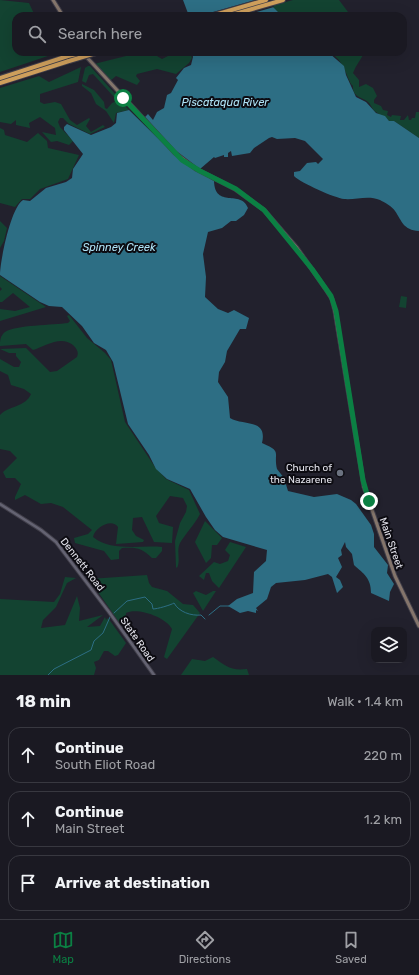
<!DOCTYPE html>
<html lang="en">
<head>
<meta charset="utf-8">
<style>
  body { margin:0; font-family:Rubik,sans-serif; background:#23222a; color:#f1f3f6 }
  .controls { position:absolute; right:12px; bottom:12px; display:grid; overflow:hidden; border-radius:8px; box-shadow:0 4px 16px #0002 }
  .controls button { width:36px; height:36px; display:grid; place-items:center; padding:0; border:0; border-bottom:1px solid #383840; background:#1a1922; color:#f1f3f6; font:20px sans-serif }
  .stop { position:absolute; width:12px; height:12px; margin:-9px; border:3px solid #0b8043; border-radius:50%; background:#fff }
  .stop.end { background:#0b8043; border-color:#fff; box-shadow:0 1px 4px #0008 }
  .list { margin:0; padding:0; list-style:none }
  h2 { display:flex; justify-content:space-between; align-items:center; height:52px; margin:0; padding:0 16px; font-size:17px }
  h2 small { font-size:13px; font-weight:400; color:#9fa0a5 }
  .list li { display:grid; grid-template-columns:26px 1fr auto; gap:12px; align-items:center; box-sizing:border-box; height:56px; margin:0 8px 8px; padding:0 8px; border:1px solid #383840; border-radius:12px }
  .list b { display:block; font-size:15px; white-space:nowrap }
  .list p { margin:0; font-size:13px; white-space:nowrap; color:#9fa0a5 }
  .list em { font-size:13px; font-style:normal; color:#9fa0a5 }
  .icon { flex:none; width:22px; height:22px; fill:none; stroke:currentColor; stroke-width:2; stroke-linecap:round; stroke-linejoin:round }
  .map { position:relative; flex:none; width:419px; height:675px; overflow:hidden }
  .search { position:absolute; background:#1a1922; box-shadow:0 4px 16px #0002; left:12px; right:12px; top:12px; height:44px; display:flex; align-items:center; gap:10px; box-sizing:border-box; padding:0 14px; border-radius:12px; color:#9fa0a5; font-size:15px }
  .sheet { height:244px; background:#1a1922 }
  nav { display:flex; justify-content:space-around; align-items:center; box-sizing:border-box; height:56px; border-top:1px solid #383840; background:#1a1922; font-size:11px; color:#9fa0a5 }
  nav a { display:grid; justify-items:center; gap:2px }
  nav .on { color:#0b8043 }
  .map>svg:first-child { display:block }
  .green { fill:#134331 }
  .water { fill:#2d6e84 }
  .pier { fill:#22212d }
  .lines { fill:none; stroke-linecap:round; stroke-linejoin:round }
  .stream { stroke:#2d6e84; stroke-width:1 }
  .tertiary-casing { stroke:#403e49; stroke-width:4.5 }
  .secondary-casing { stroke:#403e49; stroke-width:5 }
  .motorway-casing { stroke:#403e49; stroke-width:6 }
  .tertiary { stroke:#646372; stroke-width:2.5 }
  .secondary { stroke:#84756b; stroke-width:3 }
  .motorway { stroke:#ce9f5c; stroke-width:4 }
  .motorway-bridge-casing { stroke:#403e49; stroke-width:6; stroke-linecap:butt }
  .motorway-bridge { stroke:#ce9f5c; stroke-width:4 }
  .route { stroke:#0b8043; stroke-width:5 }
  .worship-dot { fill:#6b7280; stroke:#0c0b11; stroke-width:1.5 }
  .labels { text-anchor:middle; stroke-width:4; stroke-linejoin:round; paint-order:stroke }
  .poi-label { font-size:10px; fill:#e4e4ec; stroke:#0c0b11; text-anchor:end }
  .street-label { font-size:10px; fill:#e4e4ec; stroke:#0c0b11 }
  .water-label { font-size:11px; font-style:italic; fill:#b0e5f9; stroke:#0c0b11 }
</style>
</head>
<body>
<div class="map">
<svg width="419" height="675" viewBox="0 0 419 675">
  <rect width="100%" height="100%" fill="#22212d"/>
  <g class="green">
    <path d="M 0,0 L 29,3 L 35,16 L 16,16 L 16,52 L 57,53 L 0,72 Z"/>
    <path d="M 293,0 L 339,0 L 351,16 L 286,16 L 278,12 L 271,6 Z"/>
    <path d="M 142,52 L 152,53 L 162,59 L 168,56 L 171,52 L 190,52 L 192,58 L 189,63 L 176,74 L 157,69 L 137,74 L 136,76 L 140,81 L 137,85 L 116,76 L 110,81 L 94,64 Z"/>
    <path d="M 325,52 L 365,52 C 361,59 356,65 353,73 L 359,80 L 359,87 L 366,84 L 373,88 L 377,96 L 374,100 L 374,103 L 381,106 L 383,110 L 388,111 L 387,115 L 391,117 L 392,115 L 401,116 L 400,120 L 404,120 L 408,115 L 409,120 L 411,120 L 412,118 L 415,118 L 416,112 L 419,112 L 419,138 L 394,121 L 389,121 C 385,116 381,116 376,112 C 372,110 371,104 368,102 C 362,97 352,97 353,86 L 351,84 C 345,72 341,54 325,52 Z"/>
    <path d="M 88,66 L 90,66 L 117,96 L 114,97 L 93,74 L 89,75 L 86,83 L 82,81 L 85,68 Z"/>
    <path d="M 81,67 L 78,82 L 40,94 L 40,102 L 44,104 L 55,102 L 61,104 L 70,120 L 77,125 L 89,118 L 90,119 L 86,126 L 91,132 L 103,125 L 105,127 L 90,134 L 69,124 L 63,118 L 60,118 L 58,122 L 60,127 L 73,141 L 69,145 L 57,141 L 51,142 L 42,132 L 56,135 L 55,128 L 40,117 L 29,123 L 30,128 L 16,125 L 16,120 L 11,124 L 0,122 L 0,88 L 39,76 L 49,82 Z"/>
    <path d="M 82,84 L 94,90 L 104,102 L 105,108 L 107,109 L 112,103 L 119,100 L 129,110 L 116,113 L 114,123 L 106,111 L 96,104 L 91,93 L 82,86 Z"/>
    <path d="M 0,128 L 4,130 L 5,135 L 27,142 L 38,133 L 47,141 L 48,148 L 79,155 L 68,179 L 40,189 L 30,199 L 22,199 L 15,207 L 0,203 Z"/>
    <path d="M 0,221 L 7,228 L 4,241 L 0,248 Z"/>
    <path d="M 0,276 L 46,307 L 0,321 L 0,309 L 15,311 L 30,307 L 13,293 L 2,302 L 0,302 L 0,291 L 2,289 L 0,287 Z"/>
    <path d="M 401,296 L 407,297 L 406,308 L 399,307 Z"/>
    <path d="M 69,315 L 87,338 L 105,353 L 111,360 L 125,422 L 155,467 L 166,479 L 189,490 L 200,514 C 195,524 186,533 180,543 C 176,551 181,560 177,568 L 176,567 L 175,541 L 180,523 L 186,512 L 187,506 L 183,498 L 170,496 L 156,516 L 159,523 L 173,527 L 172,543 L 154,542 L 142,517 L 133,518 L 132,530 L 136,536 L 144,540 L 143,542 L 116,544 L 118,527 C 112,518 95,527 93,537 C 112,552 139,545 162,547 L 162,551 L 156,558 L 152,558 C 142,548 136,547 122,548 L 119,551 L 119,559 L 111,560 L 104,551 L 75,543 L 74,538 L 88,534 L 92,530 L 63,507 L 51,503 L 41,504 L 25,495 L 15,500 L 15,497 L 21,484 L 15,478 L 6,478 L 3,472 L 17,458 L 10,451 L 0,449 L 0,415 C 8,406 26,407 31,394 L 24,389 L 11,385 L 8,375 L 0,371 L 0,359 L 14,367 L 19,367 L 21,362 L 16,356 L 16,353 L 9,353 L 0,349 L 26,348 L 50,372 L 57,371 L 77,357 C 79,352 77,349 73,345 C 61,335 45,346 33,350 L 26,344 L 0,346 C 0,341 0,336 5,332 C 15,325 54,325 68,323 L 70,321 L 67,316 Z"/>
    <path d="M 205,521 L 222,538 L 217,545 L 212,545 L 211,558 L 206,563 L 195,542 Z"/>
    <path d="M 230,542 L 246,547 L 219,588 L 212,581 L 209,573 L 206,573 L 204,580 L 199,576 L 214,562 L 220,564 L 228,561 L 230,555 L 225,550 Z"/>
    <path d="M 147,575 L 149,583 L 152,587 L 167,591 L 183,604 L 193,605 L 200,613 L 167,659 L 164,657 L 172,629 C 166,617 137,607 126,613 L 125,624 L 121,625 L 89,579 Z"/>
    <path d="M 65,577 L 76,578 L 67,583 L 56,607 L 43,620 L 41,628 L 65,625 L 77,596 L 80,608 L 79,621 L 103,615 L 87,627 L 100,626 L 105,617 L 106,620 L 108,618 L 126,643 L 118,655 L 115,656 L 108,651 L 104,651 L 99,660 L 94,662 L 96,668 L 94,675 L 0,675 L 0,599 L 54,602 L 60,594 Z"/>
    <path d="M 196,591 L 206,595 L 213,591 L 216,591 L 203,611 L 193,593 Z"/>
    <path d="M 213,657 C 226,666 230,671 247,669 L 249,675 L 181,675 L 192,659 L 205,661 Z"/>
  </g>
  <g class="water">
    <path d="M 183,0 L 266,0 L 282,16 L 189,16 Z"/>
    <path d="M 192,52 L 329,53 L 344,66 L 346,75 L 356,97 L 366,102 L 376,113 L 385,116 L 389,121 L 394,121 L 419,138 L 419,231 C 403,230 402,221 395,211 C 393,207 384,202 380,200 C 368,195 356,200 344,199 C 335,198 301,183 294,176 L 294,172 L 300,171 L 307,163 L 316,162 L 318,164 L 323,159 L 305,141 L 295,138 L 277,139 L 272,137 L 269,138 L 254,148 L 250,153 L 232,156 L 231,151 L 228,153 L 228,157 L 224,157 L 224,155 L 215,158 L 214,157 L 200,169 L 176,151 L 145,117 L 148,114 L 153,120 L 157,112 L 164,108 L 167,95 L 171,93 L 178,80 L 176,78 L 184,68 L 191,65 L 193,57 Z"/>
    <path d="M 129,110 L 181,161 L 214,181 C 215,209 241,189 248,208 L 244,215 L 236,221 L 231,221 L 222,228 L 208,232 L 203,254 L 206,277 L 205,297 L 218,309 L 228,313 L 234,310 L 249,318 L 246,329 L 240,329 L 227,351 L 225,362 L 219,372 L 218,382 L 228,397 L 230,418 C 242,426 268,418 262,443 C 283,452 273,452 277,469 L 284,478 L 288,491 L 314,497 L 337,494 L 351,500 L 356,504 L 371,525 L 374,534 L 374,547 L 388,565 L 387,573 L 394,584 L 390,592 L 389,601 L 371,593 C 371,578 364,574 354,565 L 352,554 L 346,547 L 345,542 L 341,550 L 342,555 L 338,558 L 342,567 L 336,577 L 340,580 L 343,587 L 337,593 L 332,577 L 328,574 L 305,580 L 276,583 L 271,587 L 267,599 L 256,608 L 258,611 L 256,610 L 256,613 L 248,611 L 240,613 L 228,606 L 237,599 L 253,593 L 254,572 L 266,561 L 267,550 L 223,537 L 215,530 L 206,517 L 190,489 L 167,479 L 156,469 L 149,455 L 128,424 L 113,362 L 106,350 L 94,343 L 82,326 L 62,307 L 49,306 L 40,302 L 0,275 C 0,261 11,207 23,200 L 30,201 L 46,188 L 66,182 L 72,178 L 73,169 L 83,154 L 64,130 L 64,127 L 67,124 L 91,135 L 111,127 L 116,123 L 117,113 Z"/>
  </g>
  <path class="pier" d="M 255,0 L 268,0 L 274,7 L 243,16 L 199,16 Z"/>
  <g class="lines">
    <g class="stream">
      <path d="M 114,613 L 127,601 L 145,597 L 152,604 L 153,609 C 157,609 171,605 174,603 C 179,612 191,616 201,615 L 205,619"/>
      <path d="M 209,615 L 220,606 L 229,606"/>
      <path d="M 48,675 L 54,669 L 91,650 L 94,641 L 103,633 L 110,617"/>
    </g>
    <defs>
      <path id="tertiary" d="M 0,504 L 41,530 L 56,542 L 109,612 L 154,675"/>
      <g id="secondary">
        <path d="M 53,0 L 63,16"/>
        <path d="M 82,52 L 175,153 L 196,169 L 235,189 L 264,210 L 297,248 L 325,288 L 332,299 L 335,311 L 364,487 L 395,576 L 419,626"/>
      </g>
      <g id="motorway">
        <path d="M 211,16 L 266,0"/>
        <path d="M 228,16 L 283,0"/>
        <path d="M 96,53 L 101,52"/>
        <path d="M 0,78 L 68,56"/>
        <path d="M 0,83 L 69,61"/>
      </g>
    </defs>
    <use href="#tertiary" class="tertiary-casing"/>
    <use href="#secondary" class="secondary-casing"/>
    <use href="#motorway" class="motorway-casing"/>
    <use href="#tertiary" class="tertiary"/>
    <use href="#secondary" class="secondary"/>
    <use href="#motorway" class="motorway"/>
    <defs>
      <g id="motorway-bridge">
        <path d="M 68,56 L 84,52"/>
        <path d="M 69,61 L 96,53"/>
      </g>
    </defs>
    <use href="#motorway-bridge" class="motorway-bridge-casing"/>
    <use href="#motorway-bridge" class="motorway-bridge"/>
  </g>
  <g class="lines">
    <path class="route" d="M 123,98 L 182,160 L 200,171 L 236,189 L 264,210 L 312,269 L 331,296 L 336,311 L 363,480 L 369,501"/>
  </g>
  <circle class="worship-dot" cx="340" cy="473" r="4"/>
  <g class="labels">
    <g class="poi-label">
      <text x="332" y="471">Church of<tspan x="332" dy="12">the Nazarene</tspan></text>
    </g>
    <g class="street-label">
      <text transform="translate(392 543) rotate(71)" y="4">Main Street</text>
      <text transform="translate(83 564) rotate(52)" y="4">Dennett Road</text>
      <text transform="translate(138 639) rotate(55)" y="4">State Road</text>
    </g>
    <g class="water-label">
      <text x="225" y="106">Piscataqua River</text>
      <text x="119" y="251">Spinney Creek</text>
    </g>
  </g>
</svg>
<div class="controls">
<button><svg class="icon" aria-label="layers" viewBox="0 0 24 24"><path d="M12 4l9 5-9 5-9-5zM3 14l9 5 9-5"/></svg></button>
</div>
<div class="stop" style="left:123px;top:98px"></div>
<div class="stop end" style="left:369px;top:501px"></div>
<div class="search"><svg class="icon" aria-label="search" viewBox="0 0 24 24"><circle cx="10" cy="10" r="6"/><path d="M15 15l6 6"/></svg>Search here</div>
</div>
<section class="sheet">
<h2>18 min<small>Walk · 1.4 km</small></h2>
<ul class="list">
<li><svg class="icon" aria-label="ahead" viewBox="0 0 24 24"><path d="M12 20V5M6 11l6-6 6 6"/></svg><div><b>Continue</b><p>South Eliot Road</p></div><em>220 m</em></li>
<li><svg class="icon" aria-label="ahead" viewBox="0 0 24 24"><path d="M12 20V5M6 11l6-6 6 6"/></svg><div><b>Continue</b><p>Main Street</p></div><em>1.2 km</em></li>
<li><svg class="icon" aria-label="arrive" viewBox="0 0 24 24"><path d="M6 21V4h12l-3 4 3 4H6"/></svg><div><b>Arrive at destination</b></div></li>
</ul>
</section>
<nav>
<a class="on"><svg class="icon" aria-label="map" viewBox="0 0 24 24"><path d="M3 6l6-2 6 2 6-2v14l-6 2-6-2-6 2zM9 4v14M15 6v14"/></svg>Map</a>
<a><svg class="icon" aria-label="directions" viewBox="0 0 24 24"><path d="M12 3l9 9-9 9-9-9zM9 14v-3h6M13 9l2 2-2 2"/></svg>Directions</a>
<a><svg class="icon" aria-label="saved" viewBox="0 0 24 24"><path d="M7 4h10v16l-5-4-5 4z"/></svg>Saved</a>
</nav>
</body>
</html>
